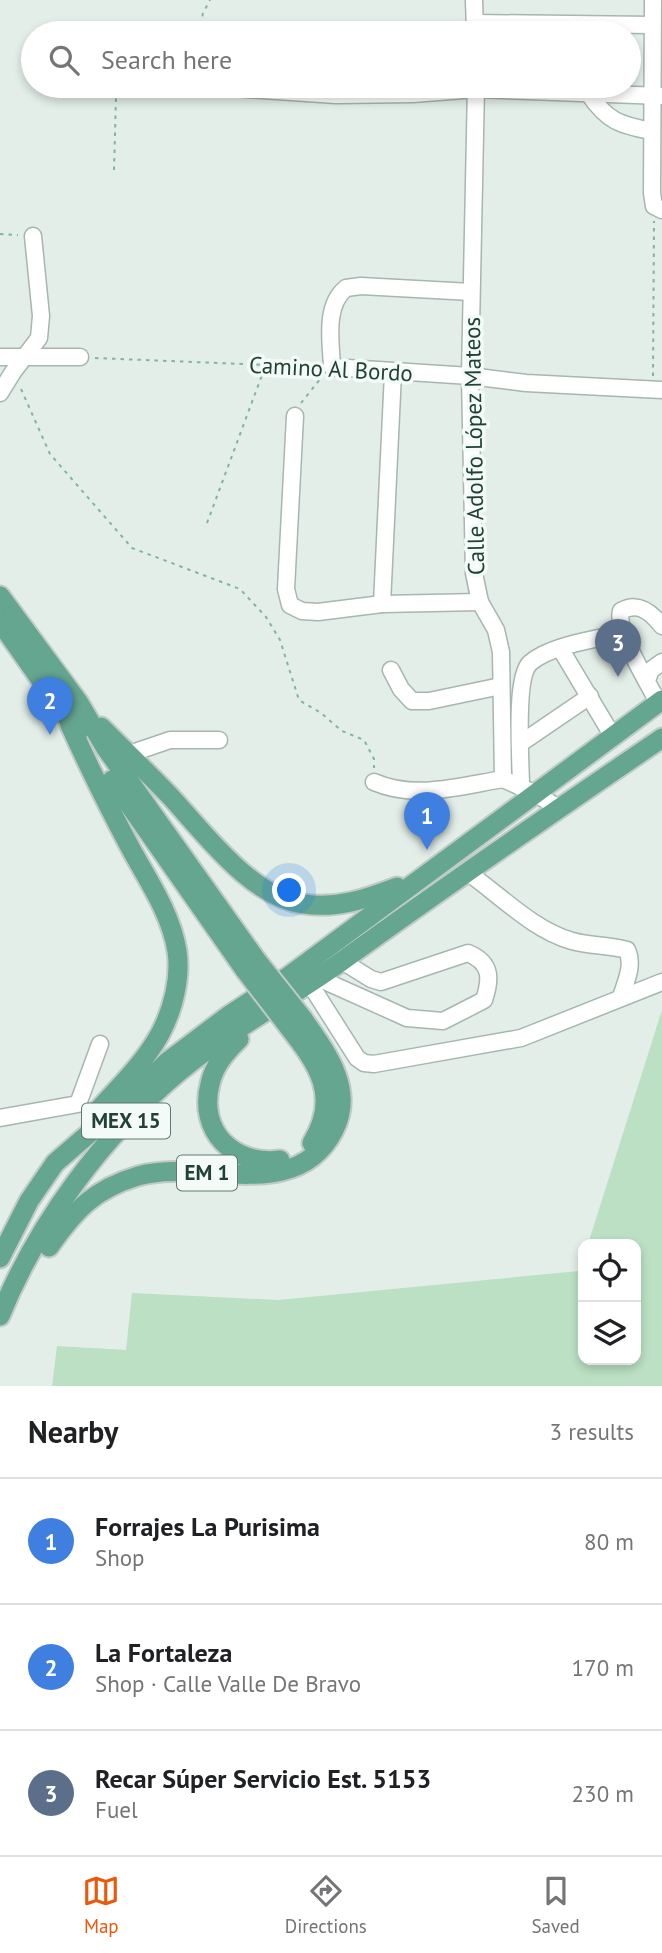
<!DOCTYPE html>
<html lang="en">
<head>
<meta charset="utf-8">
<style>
  body { margin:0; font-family:"PT Sans",sans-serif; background:#f6f6f6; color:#202124 }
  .controls { position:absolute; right:21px; bottom:21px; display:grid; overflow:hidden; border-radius:14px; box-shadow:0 4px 10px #0003 }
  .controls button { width:63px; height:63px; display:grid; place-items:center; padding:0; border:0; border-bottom:2px solid #e0e0e0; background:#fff; color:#202124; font:35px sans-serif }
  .you { position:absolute; left:290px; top:891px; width:24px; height:24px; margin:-18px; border:5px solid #fff; border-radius:50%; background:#1a73e8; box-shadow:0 0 0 10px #1a73e833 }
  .badge { display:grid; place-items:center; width:46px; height:46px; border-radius:50%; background:#ea580c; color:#fff; font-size:23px; font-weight:700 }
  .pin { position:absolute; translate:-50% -58px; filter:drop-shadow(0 2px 4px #0008) }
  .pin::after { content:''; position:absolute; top:37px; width:24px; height:21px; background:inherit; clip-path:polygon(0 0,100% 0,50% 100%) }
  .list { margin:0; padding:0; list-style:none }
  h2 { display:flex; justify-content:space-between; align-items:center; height:91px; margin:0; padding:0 28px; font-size:30px }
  h2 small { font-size:23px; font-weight:400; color:#757577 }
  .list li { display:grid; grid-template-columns:46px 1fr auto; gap:21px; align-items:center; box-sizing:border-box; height:126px; padding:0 28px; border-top:2px solid #e0e0e0 }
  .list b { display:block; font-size:26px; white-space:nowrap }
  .list p { margin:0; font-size:23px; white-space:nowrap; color:#757577 }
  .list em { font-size:23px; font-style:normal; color:#757577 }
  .icon { flex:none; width:38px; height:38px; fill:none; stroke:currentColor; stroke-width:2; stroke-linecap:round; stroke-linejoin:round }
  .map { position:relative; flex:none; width:662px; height:1386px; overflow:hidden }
  .search { position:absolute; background:#fff; box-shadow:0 4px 10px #0003; left:21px; right:21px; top:21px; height:77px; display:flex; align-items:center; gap:18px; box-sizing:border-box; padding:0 24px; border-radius:38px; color:#757577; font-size:26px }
  .sheet { height:469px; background:#fff }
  nav { display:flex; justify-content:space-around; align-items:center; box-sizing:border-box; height:98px; border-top:2px solid #e0e0e0; background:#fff; font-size:19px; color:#757577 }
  nav a { display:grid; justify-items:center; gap:4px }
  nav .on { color:#ea580c }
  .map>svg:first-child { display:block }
  .green { fill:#bbe0c3 }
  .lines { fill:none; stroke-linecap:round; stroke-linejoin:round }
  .minor-casing { stroke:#a5b7af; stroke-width:19 }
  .major-casing { stroke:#c1cac7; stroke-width:23 }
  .path { stroke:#81b4a1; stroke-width:2; stroke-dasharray:3.5 5; stroke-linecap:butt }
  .minor { stroke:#fff; stroke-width:16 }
  .major { stroke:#65a691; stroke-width:19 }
  .major-bridge-casing { stroke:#c1cac7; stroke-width:23; stroke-linecap:butt }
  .major-bridge { stroke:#65a691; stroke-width:19 }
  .labels { text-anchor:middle; stroke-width:7; stroke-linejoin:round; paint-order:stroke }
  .shield { fill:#f4faf7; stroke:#607870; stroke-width:2 }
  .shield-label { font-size:21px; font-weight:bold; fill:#214136 }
  .street-label { font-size:23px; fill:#214136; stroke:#f4faf7 }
</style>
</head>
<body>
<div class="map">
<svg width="662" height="1386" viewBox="0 0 662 1386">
  <rect width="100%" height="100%" fill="#e3eee8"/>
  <path class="green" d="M 662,1010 L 662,1386 L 52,1386 L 57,1346 L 126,1350 L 132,1293 L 278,1300 L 579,1271 L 583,1258 L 583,1360 L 636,1360 L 636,1244 L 588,1244 Z"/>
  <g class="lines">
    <defs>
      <g id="minor">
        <path d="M 474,0 L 475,33"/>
        <path d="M 653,0 L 652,193 L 654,206 L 662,210"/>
        <path d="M 475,23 L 652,25"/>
        <path d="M 476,86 L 470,376 L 474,573 L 480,602 L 496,630 L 501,652 L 503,779 L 534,793 L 559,808"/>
        <path d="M 232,88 L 336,95 L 413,94 L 476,89 L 662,96"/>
        <path d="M 589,94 C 607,121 620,125 651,131"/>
        <path d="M 471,292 L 361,286 L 346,288 C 324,306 331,342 332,367 L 470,376 L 526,383 L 662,390"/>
        <path d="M 0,357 L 80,357"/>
        <path d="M 0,393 L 13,372 L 39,338 L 41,316 L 33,236"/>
        <path d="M 295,416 L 286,589 L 290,605 L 302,611 L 318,612 L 382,604 L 480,602"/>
        <path d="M 382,604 L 393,373"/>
        <path d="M 560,648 L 612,735"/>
        <path d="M 391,670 L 401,689 L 412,701 L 429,701 L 501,686"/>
        <path d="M 647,680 L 651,670 L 662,662"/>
        <path d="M 658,702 C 648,683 615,630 621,611 C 638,601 651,612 662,626"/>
        <path d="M 521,743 L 590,696"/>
        <path d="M 129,754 L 170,740 L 219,740"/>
        <path d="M 374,782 C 415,800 461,786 503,779"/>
        <path d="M 521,787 C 521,762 514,678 530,663 C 550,645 597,639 623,633"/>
        <path d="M 467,872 C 500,895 533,930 572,941 C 590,946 609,945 627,950 C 634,965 626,981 621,997"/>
        <path d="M 318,978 L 407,1018 L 443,1021 L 484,1000 C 491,979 492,963 468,953 L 381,982 L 371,979 L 342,961"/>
        <path d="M 310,984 L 357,1058 L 364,1063 L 374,1064 L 521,1038 L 662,982"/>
        <path d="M 0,1118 L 78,1104 L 100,1044"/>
      </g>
      <g id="major">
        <path d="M 0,596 L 79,703 L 105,747 L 257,961"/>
        <path d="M 0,622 L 78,733"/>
        <path d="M 70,725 C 89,767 109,808 131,849 C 149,882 171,914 177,951 C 181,978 173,1010 160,1034 C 143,1065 116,1090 93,1116"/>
        <path d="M 101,727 C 124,750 147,772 169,795 C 203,831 251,898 304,904 C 337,909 366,899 397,887"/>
        <path d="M 112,780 L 245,970"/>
        <path d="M 288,1026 C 318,1064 341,1096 312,1143"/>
        <path d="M 239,1039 C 226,1052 214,1065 210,1084 C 198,1131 233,1166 280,1160"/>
        <path d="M 49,1247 C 75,1210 94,1189 138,1176 C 202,1158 296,1205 334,1130 C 355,1089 326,1052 303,1019"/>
        <path d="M 0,1258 L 29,1201 L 55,1163 L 122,1105 L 167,1062 L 228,1016 L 289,976 L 662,700"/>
        <path d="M 0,1316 C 38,1223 103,1135 180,1071 C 230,1030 289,999 342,961 C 447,885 555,811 662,738"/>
      </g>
    </defs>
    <use href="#minor" class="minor-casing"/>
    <use href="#major" class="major-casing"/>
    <g class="path">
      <path d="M 199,33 L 203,13 L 210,0"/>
      <path d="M 114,170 L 116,96 L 123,89 L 159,91 L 207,86"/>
      <path d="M 0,234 L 18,235"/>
      <path d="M 95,358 L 317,367"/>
      <path d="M 653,376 L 654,221"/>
      <path d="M 21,389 L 50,454 L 132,548 L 240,589 L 266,617 L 280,640 L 299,700 L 321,713 L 342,731 L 364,740 L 374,759 L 374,768"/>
      <path d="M 301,403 L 321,378"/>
      <path d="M 207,523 L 265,367"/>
    </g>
    <use href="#minor" class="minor"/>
    <use href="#major" class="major"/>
    <defs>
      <g id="major-bridge">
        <path d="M 257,961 L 303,1019"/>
        <path d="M 245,970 L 288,1026"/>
      </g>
    </defs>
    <use href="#major-bridge" class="major-bridge-casing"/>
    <use href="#major-bridge" class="major-bridge"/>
  </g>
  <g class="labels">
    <g class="shield">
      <rect x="82" y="1103.5" width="88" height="35" rx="5"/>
      <rect x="177" y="1155.5" width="60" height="35" rx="5"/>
    </g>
    <g class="shield-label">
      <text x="126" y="1128">MEX 15</text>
      <text x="207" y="1180">EM 1</text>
    </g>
    <g class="street-label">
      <text transform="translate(331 369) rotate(3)" y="8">Camino Al Bordo</text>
      <text transform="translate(474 446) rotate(-91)" y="8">Calle Adolfo López Mateos</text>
    </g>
  </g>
</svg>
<div class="controls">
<button><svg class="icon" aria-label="locate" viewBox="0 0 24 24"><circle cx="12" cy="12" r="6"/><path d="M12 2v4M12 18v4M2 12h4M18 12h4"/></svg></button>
<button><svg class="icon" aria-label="layers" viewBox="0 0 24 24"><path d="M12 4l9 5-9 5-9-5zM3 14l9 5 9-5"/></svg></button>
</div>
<div class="you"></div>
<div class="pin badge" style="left:427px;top:850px;background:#3f7fe0">1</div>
<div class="pin badge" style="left:50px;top:735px;background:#3f7fe0">2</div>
<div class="pin badge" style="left:618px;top:677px;background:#5c6f8a">3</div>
<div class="search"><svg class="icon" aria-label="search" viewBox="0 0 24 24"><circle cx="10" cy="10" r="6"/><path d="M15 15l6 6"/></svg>Search here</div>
</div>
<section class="sheet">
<h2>Nearby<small>3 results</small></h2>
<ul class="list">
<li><span class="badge" style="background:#3f7fe0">1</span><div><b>Forrajes La Purisima</b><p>Shop</p></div><em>80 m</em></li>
<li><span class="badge" style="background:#3f7fe0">2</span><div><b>La Fortaleza</b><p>Shop · Calle Valle De Bravo</p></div><em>170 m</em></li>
<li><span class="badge" style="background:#5c6f8a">3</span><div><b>Recar Súper Servicio Est. 5153</b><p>Fuel</p></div><em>230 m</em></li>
</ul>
</section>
<nav>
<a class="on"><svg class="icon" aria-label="map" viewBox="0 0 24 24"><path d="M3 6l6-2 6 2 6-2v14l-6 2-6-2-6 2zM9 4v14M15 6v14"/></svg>Map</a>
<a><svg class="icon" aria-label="directions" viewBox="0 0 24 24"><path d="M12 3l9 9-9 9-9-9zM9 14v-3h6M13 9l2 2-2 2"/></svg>Directions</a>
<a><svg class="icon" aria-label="saved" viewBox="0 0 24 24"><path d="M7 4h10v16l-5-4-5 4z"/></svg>Saved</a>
</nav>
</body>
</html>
